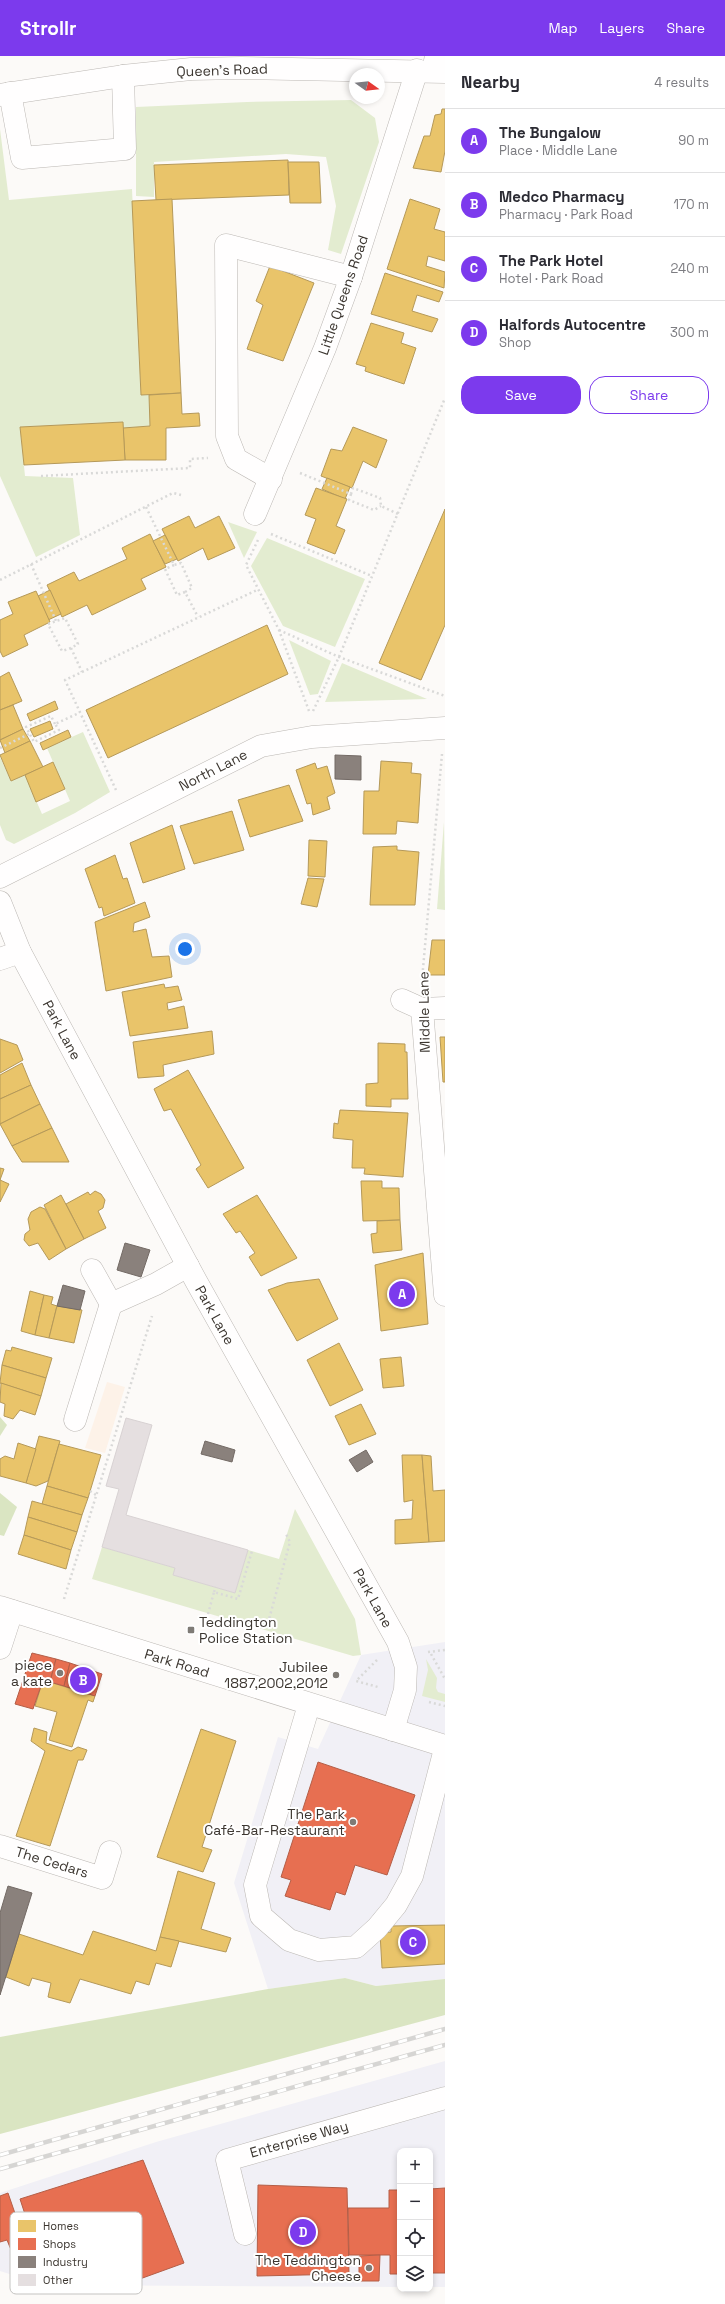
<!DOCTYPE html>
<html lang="en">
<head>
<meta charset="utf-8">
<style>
  body { margin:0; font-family:"Space Grotesk",sans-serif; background:#f7f7f7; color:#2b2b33 }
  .controls { position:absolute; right:12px; bottom:12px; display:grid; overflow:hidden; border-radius:8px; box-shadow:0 2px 6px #0003 }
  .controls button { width:36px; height:36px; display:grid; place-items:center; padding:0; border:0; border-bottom:1px solid #e1e1e2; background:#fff; color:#2b2b33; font:20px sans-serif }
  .compass { position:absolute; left:349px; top:12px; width:36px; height:36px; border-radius:50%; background:#fff; box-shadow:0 2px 6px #0003; rotate:105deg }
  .you { position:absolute; left:185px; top:893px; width:14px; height:14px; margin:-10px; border:3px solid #fff; border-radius:50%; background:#1a73e8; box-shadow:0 0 0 6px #1a73e833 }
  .badge { display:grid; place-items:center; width:26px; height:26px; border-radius:50%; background:#7c3aed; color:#fff; font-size:13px; font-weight:700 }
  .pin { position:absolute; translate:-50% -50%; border:2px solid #fff; box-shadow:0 1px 4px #0006 }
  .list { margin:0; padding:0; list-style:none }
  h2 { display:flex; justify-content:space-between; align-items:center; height:52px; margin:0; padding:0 16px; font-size:17px }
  h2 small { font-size:13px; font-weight:400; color:#7c7c81 }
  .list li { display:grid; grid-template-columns:26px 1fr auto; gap:12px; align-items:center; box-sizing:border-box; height:64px; padding:0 16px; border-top:1px solid #e1e1e2 }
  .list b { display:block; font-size:15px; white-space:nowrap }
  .list p { margin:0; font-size:13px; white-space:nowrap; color:#7c7c81 }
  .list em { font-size:13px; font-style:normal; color:#7c7c81 }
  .actions { display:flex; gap:8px; padding:12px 16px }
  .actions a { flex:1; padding:9px 0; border:1px solid #7c3aed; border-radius:16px; text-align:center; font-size:14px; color:#7c3aed }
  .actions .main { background:#7c3aed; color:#fff }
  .icon { flex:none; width:22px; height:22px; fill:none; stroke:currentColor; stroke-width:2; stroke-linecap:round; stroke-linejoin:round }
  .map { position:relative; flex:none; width:445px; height:2248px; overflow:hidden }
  header { display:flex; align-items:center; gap:24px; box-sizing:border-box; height:56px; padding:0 20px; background:#7c3aed; color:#fff }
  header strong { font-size:19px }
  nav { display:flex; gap:22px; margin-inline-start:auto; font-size:14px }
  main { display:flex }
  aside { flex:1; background:#fff }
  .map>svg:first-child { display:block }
  .commercial { fill:#f1f0f6 }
  .built { fill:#fdf2e8 }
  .green { fill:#e3ecd0 }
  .forest { fill:#dae5c2 }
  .homes { fill:#e9c46a; stroke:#b59959 }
  .shops { fill:#e76f51; stroke:#b45e47 }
  .industry { fill:#8a817c; stroke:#736a65 }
  .building { fill:#e5dfe0; stroke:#d8d2d3 }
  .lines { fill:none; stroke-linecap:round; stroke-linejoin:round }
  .minor-casing { stroke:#bcb8b4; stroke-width:23 }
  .major-casing { stroke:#bcb8b4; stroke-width:23 }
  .path { stroke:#d9d9d8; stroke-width:2.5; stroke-dasharray:2 3; stroke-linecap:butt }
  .minor { stroke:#fffefe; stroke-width:22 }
  .major { stroke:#fffefe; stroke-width:22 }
  .rail-casing { stroke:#d6d5d3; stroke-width:4.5 }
  .rail { stroke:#fff; stroke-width:3; stroke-dasharray:9; stroke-linecap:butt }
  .poi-dot { fill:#7f7b76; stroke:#fff; stroke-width:1.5 }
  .labels { text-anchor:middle; stroke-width:4; stroke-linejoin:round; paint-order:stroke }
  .street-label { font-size:14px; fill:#3c3630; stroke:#fff }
  .poi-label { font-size:14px; fill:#3c3630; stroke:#fff; text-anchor:end }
  .key { fill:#fff; stroke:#c4c3c1; stroke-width:1 }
  .key-label { font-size:11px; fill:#3c3630 }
</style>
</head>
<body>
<header>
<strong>Strollr</strong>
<nav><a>Map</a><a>Layers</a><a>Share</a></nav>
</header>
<main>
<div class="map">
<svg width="445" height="2248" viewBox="0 0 445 2248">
  <rect width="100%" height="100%" fill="#fcfaf8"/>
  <g class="commercial">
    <path d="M 445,1586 L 445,1923 L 376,1930 L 345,1922 L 268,1933 L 234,1827 L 278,1681 L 318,1693 L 361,1599 Z"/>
    <path d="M 445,2005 L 445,2231 L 430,2231 L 430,2095 L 400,2095 L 400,2231 L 44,2229 L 0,2215 L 0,2137 L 156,2086 Z"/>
  </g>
  <path class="built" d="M 107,1326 L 125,1331 L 105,1397 L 85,1392 Z"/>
  <g class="green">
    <path d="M 351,44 L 375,62 L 379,86 L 341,198 L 328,194 L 336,150 L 326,101 L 286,98 L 154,106 L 154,141 L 136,140 L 136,51 L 247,46 Z"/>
    <path d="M 0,73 L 9,144 L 132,133 L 141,339 L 149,339 L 150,370 L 123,372 L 123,366 L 20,371 L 25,420 L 73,422 L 80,479 L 36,501 L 0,420 Z"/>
    <path d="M 228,466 L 257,476 L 244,502 Z"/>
    <path d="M 267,482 L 365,523 L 335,591 L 283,570 L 251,510 Z"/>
    <path d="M 289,584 L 331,605 L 318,638 L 310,639 Z"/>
    <path d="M 342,607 L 427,643 L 325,646 Z"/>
    <path d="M 83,676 L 110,736 L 75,757 L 20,785 L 14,788 L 6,784 L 0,769 L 0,701 L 11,725 L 25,719 L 42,758 L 70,745 L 47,692 Z"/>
    <path d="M 444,766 L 445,854 L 437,853 Z"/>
    <path d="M 295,1453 L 355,1563 L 361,1599 L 353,1600 L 92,1523 L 102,1491 L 175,1512 L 173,1519 L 235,1537 L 248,1494 L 279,1503 Z"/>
    <path d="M 426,1603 L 437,1622 L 436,1632 L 438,1636 L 445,1638 L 445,1646 L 422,1640 L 428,1614 Z"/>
  </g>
  <g class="forest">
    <path d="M 0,1361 L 7,1369 L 0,1380 Z"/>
    <path d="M 0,1437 L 17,1451 L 4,1480 L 0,1479 Z"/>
    <path d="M 345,1922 L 376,1930 L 445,1923 L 445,1959 L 0,2078 L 0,1981 L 268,1933 Z"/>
  </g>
  <g class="homes">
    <path d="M 442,53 L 445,53 L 445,95 L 441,116 L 413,112 L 424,80 L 430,80 L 435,59 L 441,58 Z"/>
    <path d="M 288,104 L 289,139 L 156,144 L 154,109 Z"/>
    <path d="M 288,106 L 319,106 L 321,147 L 290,147 Z"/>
    <path d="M 172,143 L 181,337 L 141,339 L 132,145 Z"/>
    <path d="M 410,143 L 440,153 L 434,173 L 445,176 L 445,205 L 428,200 L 426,210 L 445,216 L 444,232 L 387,213 Z"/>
    <path d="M 270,210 L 314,227 L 283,305 L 247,293 L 263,249 L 256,245 Z"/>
    <path d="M 385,217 L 443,236 L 439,246 L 417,239 L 412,255 L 438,263 L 432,276 L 371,258 Z"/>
    <path d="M 371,267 L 404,277 L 401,287 L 416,292 L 404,328 L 365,315 L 366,311 L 356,308 Z"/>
    <path d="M 181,337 L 182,358 L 199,357 L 200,370 L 166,372 L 166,404 L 125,404 L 123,372 L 150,370 L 149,339 Z"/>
    <path d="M 123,366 L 125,404 L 24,409 L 20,371 Z"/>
    <path d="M 353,371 L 387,384 L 376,412 L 363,405 L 352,432 L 321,420 L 331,393 L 342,395 Z"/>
    <path d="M 327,422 L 350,431 L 345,443 L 322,433 Z"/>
    <path d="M 316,432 L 347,443 L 336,470 L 345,474 L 335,498 L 307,487 L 316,463 L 305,459 Z"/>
    <path d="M 445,453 L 445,569 L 421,624 L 379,607 Z"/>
    <path d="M 189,460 L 195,472 L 219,460 L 235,492 L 208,504 L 203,492 L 178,505 L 162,473 Z"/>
    <path d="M 150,478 L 166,511 L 141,523 L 146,533 L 92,559 L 87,549 L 62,561 L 47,529 L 74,516 L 79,525 L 127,503 L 122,492 Z"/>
    <path d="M 165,479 L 177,503 L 165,508 L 153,485 Z"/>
    <path d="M 50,534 L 61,558 L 48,564 L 38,540 Z"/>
    <path d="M 36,535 L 50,566 L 24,579 L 28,589 L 3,601 L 0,595 L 0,564 L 13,558 L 8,546 Z"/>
    <path d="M 267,569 L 288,618 L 108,702 L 86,654 Z"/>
    <path d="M 9,616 L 22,645 L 0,654 L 0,621 Z"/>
    <path d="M 55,645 L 58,653 L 30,665 L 27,658 Z"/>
    <path d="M 13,649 L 23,673 L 0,684 L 0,654 Z"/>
    <path d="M 50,665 L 53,673 L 34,681 L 30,673 Z"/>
    <path d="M 23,673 L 30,685 L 5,697 L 0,684 Z"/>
    <path d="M 68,674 L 71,681 L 43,694 L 40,687 Z"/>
    <path d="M 30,685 L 43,711 L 11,725 L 0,699 Z"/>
    <path d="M 381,705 L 412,707 L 411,717 L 421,718 L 418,767 L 397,765 L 396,778 L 363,778 L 364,735 L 379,735 Z"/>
    <path d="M 53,706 L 65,733 L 36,746 L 25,719 Z"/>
    <path d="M 315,707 L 317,713 L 327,710 L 335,737 L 327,741 L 330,753 L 313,759 L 311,747 L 307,748 L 296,714 Z"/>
    <path d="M 289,729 L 303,765 L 250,781 L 238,744 Z"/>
    <path d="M 232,755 L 244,794 L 194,808 L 180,770 Z"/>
    <path d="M 172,769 L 185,813 L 143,827 L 130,787 Z"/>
    <path d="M 309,784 L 327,785 L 325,821 L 308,820 Z"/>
    <path d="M 397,790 L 397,794 L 419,796 L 415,849 L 370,849 L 373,791 Z"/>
    <path d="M 115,799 L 123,823 L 127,822 L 135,847 L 104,860 L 102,851 L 99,852 L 85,813 Z"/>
    <path d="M 308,822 L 324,823 L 317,851 L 301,848 Z"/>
    <path d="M 145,846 L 150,861 L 134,867 L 133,876 L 146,873 L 152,901 L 169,900 L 172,921 L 106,935 L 95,866 Z"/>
    <path d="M 432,884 L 445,884 L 445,919 L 428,919 Z"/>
    <path d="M 164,928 L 165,932 L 178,930 L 182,944 L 167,947 L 168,954 L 184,950 L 188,972 L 130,980 L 122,936 Z"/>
    <path d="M 212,975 L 214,998 L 163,1009 L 164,1020 L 138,1022 L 133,986 Z"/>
    <path d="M 440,981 L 445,981 L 445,1026 L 443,1026 Z"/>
    <path d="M 0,983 L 17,989 L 23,1004 L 0,1017 Z"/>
    <path d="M 378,987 L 405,988 L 405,996 L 407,996 L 408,1043 L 391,1043 L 391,1051 L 366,1050 L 366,1028 L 378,1027 Z"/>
    <path d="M 22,1007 L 31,1029 L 0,1043 L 0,1019 Z"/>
    <path d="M 188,1014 L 244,1112 L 208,1132 L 196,1113 L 201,1109 L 171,1053 L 164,1055 L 154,1033 Z"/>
    <path d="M 31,1029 L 40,1048 L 0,1068 L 0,1043 Z"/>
    <path d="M 40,1048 L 52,1072 L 12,1090 L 0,1068 Z"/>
    <path d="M 340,1054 L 408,1057 L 403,1121 L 364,1118 L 365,1112 L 352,1112 L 353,1084 L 333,1082 L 334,1067 L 338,1068 Z"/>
    <path d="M 52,1072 L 69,1106 L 22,1106 L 12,1090 Z"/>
    <path d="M 0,1112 L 4,1113 L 0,1124 Z"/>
    <path d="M 0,1124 L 9,1128 L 0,1146 Z"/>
    <path d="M 361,1125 L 382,1125 L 382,1132 L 399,1132 L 400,1164 L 363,1165 Z"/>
    <path d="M 95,1135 L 101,1138 L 105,1144 L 103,1152 L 98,1155 L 106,1172 L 84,1183 L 66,1148 L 88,1136 L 90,1139 Z"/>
    <path d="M 61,1139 L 84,1183 L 66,1193 L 44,1149 Z"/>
    <path d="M 257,1139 L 297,1202 L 261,1220 L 249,1201 L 255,1197 L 240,1175 L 236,1177 L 223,1158 Z"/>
    <path d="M 40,1151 L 45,1153 L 66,1193 L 49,1204 L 38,1187 L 29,1190 L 24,1184 L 25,1178 L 30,1174 L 28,1163 L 31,1156 Z"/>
    <path d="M 400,1164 L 402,1194 L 373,1197 L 371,1178 L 377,1177 L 377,1165 Z"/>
    <path d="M 423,1197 L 428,1268 L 381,1275 L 375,1209 Z"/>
    <path d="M 319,1223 L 338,1263 L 297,1285 L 268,1234 L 287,1227 Z"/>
    <path d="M 30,1235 L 44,1239 L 35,1279 L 21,1275 Z"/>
    <path d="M 44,1239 L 53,1241 L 51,1248 L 57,1250 L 49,1282 L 35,1279 Z"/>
    <path d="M 57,1250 L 82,1254 L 74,1287 L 49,1282 Z"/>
    <path d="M 339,1287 L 363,1334 L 330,1350 L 307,1304 Z"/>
    <path d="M 12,1291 L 52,1302 L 46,1322 L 2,1309 L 6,1294 L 11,1295 Z"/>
    <path d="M 401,1301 L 404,1330 L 383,1332 L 380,1303 Z"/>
    <path d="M 2,1309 L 46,1322 L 41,1340 L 0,1327 Z"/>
    <path d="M 1,1327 L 41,1340 L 35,1359 L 20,1354 L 13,1363 L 4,1360 L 5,1348 L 0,1346 Z"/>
    <path d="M 361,1348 L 376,1378 L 349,1389 L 335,1360 Z"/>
    <path d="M 39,1380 L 60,1385 L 48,1425 L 36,1430 L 26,1427 Z"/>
    <path d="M 18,1387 L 36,1393 L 26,1427 L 0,1420 L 0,1403 L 5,1400 L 14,1403 Z"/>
    <path d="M 59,1388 L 101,1399 L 88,1442 L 47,1430 Z"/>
    <path d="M 402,1399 L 422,1399 L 429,1486 L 395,1488 L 395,1464 L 412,1463 L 413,1444 L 404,1446 Z"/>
    <path d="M 422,1399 L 431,1400 L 433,1435 L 445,1434 L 445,1485 L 429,1486 Z"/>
    <path d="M 47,1430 L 88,1442 L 82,1459 L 42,1448 Z"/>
    <path d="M 32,1445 L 82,1459 L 77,1476 L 28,1461 Z"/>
    <path d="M 28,1461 L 77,1476 L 71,1494 L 24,1479 Z"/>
    <path d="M 24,1479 L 71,1494 L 66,1513 L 18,1498 Z"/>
    <path d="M 43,1624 L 95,1640 L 93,1646 L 88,1644 L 72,1691 L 49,1684 L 57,1656 L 35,1650 Z"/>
    <path d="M 34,1672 L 47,1676 L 46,1687 L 71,1695 L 78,1691 L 87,1694 L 83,1704 L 78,1704 L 50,1790 L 16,1780 L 45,1695 L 31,1685 Z"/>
    <path d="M 201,1673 L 236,1685 L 202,1791 L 212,1794 L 203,1816 L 157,1801 Z"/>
    <path d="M 178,1815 L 215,1827 L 201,1873 L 231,1882 L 226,1896 L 160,1881 Z"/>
    <path d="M 445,1869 L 445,1908 L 382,1912 L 380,1877 L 391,1876 L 391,1870 Z"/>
    <path d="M 93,1875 L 156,1895 L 160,1881 L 179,1885 L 171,1911 L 156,1907 L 149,1929 L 136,1925 L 131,1938 L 80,1923 L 70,1947 L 48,1941 L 51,1927 L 32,1922 L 29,1930 L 6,1921 L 19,1878 L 83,1899 Z"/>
  </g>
  <g class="shops">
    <path d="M 32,1597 L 56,1603 L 50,1626 L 43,1624 L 33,1653 L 15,1648 Z"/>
    <path d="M 56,1603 L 70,1607 L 64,1630 L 50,1626 Z"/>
    <path d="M 70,1607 L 102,1618 L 95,1640 L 64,1630 Z"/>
    <path d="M 318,1706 L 415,1739 L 387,1819 L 355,1809 L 345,1839 L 336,1836 L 330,1854 L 285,1840 L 291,1824 L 281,1821 Z"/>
    <path d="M 143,2104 L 184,2207 L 137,2224 L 126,2204 L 67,2225 L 49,2182 L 35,2189 L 20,2143 Z"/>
    <path d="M 258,2129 L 347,2132 L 349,2218 L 257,2220 Z"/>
    <path d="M 445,2132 L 445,2217 L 430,2217 L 430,2133 Z"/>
    <path d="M 389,2134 L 400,2134 L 400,2218 L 390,2218 L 390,2199 L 349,2199 L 348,2152 L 389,2152 Z"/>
    <path d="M 8,2137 L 30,2201 L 16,2206 L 7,2184 L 0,2186 L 0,2140 Z"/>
    <path d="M 380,2199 L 379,2225 L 359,2225 L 359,2200 Z"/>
  </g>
  <g class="industry">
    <path d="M 335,699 L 361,700 L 361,724 L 335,723 Z"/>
    <path d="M 125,1187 L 150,1194 L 141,1221 L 117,1214 Z"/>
    <path d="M 63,1229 L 85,1235 L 80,1254 L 57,1250 Z"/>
    <path d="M 205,1385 L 235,1394 L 232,1406 L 201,1398 Z"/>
    <path d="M 366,1394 L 373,1406 L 357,1416 L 349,1404 Z"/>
    <path d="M 8,1830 L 32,1837 L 0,1939 L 0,1857 Z"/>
  </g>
  <path class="building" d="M 126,1362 L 152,1369 L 126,1459 L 248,1494 L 235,1537 L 173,1519 L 175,1512 L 102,1491 L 119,1433 L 106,1430 Z"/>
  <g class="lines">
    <defs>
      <g id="minor">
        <path d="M 433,15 L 436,0"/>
        <path d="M 10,37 L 22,102 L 125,93 L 123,20"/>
        <path d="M 271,423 L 236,403 L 227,380 L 226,189 L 351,221"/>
        <path d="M 255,458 L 325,292 L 351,221 L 417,14"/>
        <path d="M 0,821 L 261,690 L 312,681 L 445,672"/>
        <path d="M 0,846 L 20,896 L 196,1225 L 398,1586 L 406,1611 L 405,1634 L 393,1674"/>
        <path d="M 0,903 L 20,896"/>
        <path d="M 402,944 L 422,953 L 445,952"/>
        <path d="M 422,953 L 445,1239"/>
        <path d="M 92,1214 L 111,1248 L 156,1228 L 188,1210"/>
        <path d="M 75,1364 L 111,1248"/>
        <path d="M 0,1592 L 12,1555"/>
        <path d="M 309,1649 L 255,1829 L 261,1860 L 289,1884 L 319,1894 L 356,1891 L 377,1872 L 396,1849 L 412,1820 L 445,1693"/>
        <path d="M 0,1790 L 102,1822 L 110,1796"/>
        <path d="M 245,2178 L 227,2104 L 445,2042"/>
      </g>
      <g id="major">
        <path d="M 0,39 L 123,20 L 191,13 L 241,12 L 445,16"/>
        <path d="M 0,1551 L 445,1690"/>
      </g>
    </defs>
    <use href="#minor" class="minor-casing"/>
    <use href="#major" class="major-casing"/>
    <g class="path">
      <path d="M 300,417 L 351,438 L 353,432 L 380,442 L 381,450 L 398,458"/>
      <path d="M 41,420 L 190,412 L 190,403 L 208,402"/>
      <path d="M 351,438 L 349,444 L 374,454 L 381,450"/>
      <path d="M 146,451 L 174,509 L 181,507 L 192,532 L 185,536 L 198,561"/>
      <path d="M 271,478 L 372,520"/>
      <path d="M 258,484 L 246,509 L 279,574 L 309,655"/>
      <path d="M 31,508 L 56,565"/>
      <path d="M 174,509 L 165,513 L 177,539 L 185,536"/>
      <path d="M 0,524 L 173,437 L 181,439"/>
      <path d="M 279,574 L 339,601 L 445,640"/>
      <path d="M 71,592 L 62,595 L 48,568 L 65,562 L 78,588 L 71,592 L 82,616"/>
      <path d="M 313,655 L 339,601 L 445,342"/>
      <path d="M 55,668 L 51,660 L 26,671 L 34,686 L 59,674 L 55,668 L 79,657"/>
      <path d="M 0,692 L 29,678"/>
      <path d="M 116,734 L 65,624 L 257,534"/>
      <path d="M 422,924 L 442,698"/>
      <path d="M 90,1435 L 96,1439"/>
      <path d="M 214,1536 L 216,1531"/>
      <path d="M 64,1543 L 152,1260"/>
      <path d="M 208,1558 L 214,1536 L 238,1543 L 252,1495"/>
      <path d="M 268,1567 L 290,1486 L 286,1478"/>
      <path d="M 428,1596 L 445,1594"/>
      <path d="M 431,1598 L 445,1623"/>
      <path d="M 377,1604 L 356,1625 L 378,1631"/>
      <path d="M 429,1646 L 445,1650"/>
    </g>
    <use href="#minor" class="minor"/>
    <use href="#major" class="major"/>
    <defs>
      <g id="rail">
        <path d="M 0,2099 L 445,1973"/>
        <path d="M 0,2113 L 445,1989"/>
      </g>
    </defs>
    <use href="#rail" class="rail-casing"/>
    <use href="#rail" class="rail"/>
  </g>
  <g class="poi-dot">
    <rect x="187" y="1570" width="8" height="8" rx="2"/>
    <circle cx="60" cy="1617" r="4"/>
    <circle cx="336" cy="1619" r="4"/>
    <circle cx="353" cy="1766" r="4"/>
    <circle cx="369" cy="2212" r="4"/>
  </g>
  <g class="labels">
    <g class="street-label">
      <text transform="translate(222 14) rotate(-2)" y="5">Queen's Road</text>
      <text transform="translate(343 239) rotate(-71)" y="5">Little Queens Road</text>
      <text transform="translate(213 714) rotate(-27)" y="5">North Lane</text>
      <text transform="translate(424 956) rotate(-91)" y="5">Middle Lane</text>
      <text transform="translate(62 974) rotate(62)" y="5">Park Lane</text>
      <text transform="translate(215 1259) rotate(61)" y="5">Park Lane</text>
      <text transform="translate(373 1542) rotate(61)" y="5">Park Lane</text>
      <text transform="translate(177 1607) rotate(17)" y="5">Park Road</text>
      <text transform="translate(52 1806) rotate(17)" y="5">The Cedars</text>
      <text transform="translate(299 2083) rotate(-16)" y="5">Enterprise Way</text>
    </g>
    <g class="poi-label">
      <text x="199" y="1571" text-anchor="start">Teddington<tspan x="199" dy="16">Police Station</tspan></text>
      <text x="52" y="1614">piece<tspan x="52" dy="16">a kate</tspan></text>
      <text x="328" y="1616">Jubilee<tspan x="328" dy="16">1887,2002,2012</tspan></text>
      <text x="345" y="1763">The Park<tspan x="345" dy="16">Café-Bar-Restaurant</tspan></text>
      <text x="361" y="2209">The Teddington<tspan x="361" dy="16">Cheese</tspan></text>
    </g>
  </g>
  <rect x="10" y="2156" width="132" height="82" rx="6" class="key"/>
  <rect x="18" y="2164" width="18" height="12" fill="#e9c46a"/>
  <rect x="18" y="2182" width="18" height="12" fill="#e76f51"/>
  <rect x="18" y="2200" width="18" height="12" fill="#8a817c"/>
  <rect x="18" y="2218" width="18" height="12" fill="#e5dfe0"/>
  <g class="key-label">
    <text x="43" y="2174">Homes</text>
    <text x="43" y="2192">Shops</text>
    <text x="43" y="2210">Industry</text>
    <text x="43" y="2228">Other</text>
  </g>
</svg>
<div class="controls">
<button>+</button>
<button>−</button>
<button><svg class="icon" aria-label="locate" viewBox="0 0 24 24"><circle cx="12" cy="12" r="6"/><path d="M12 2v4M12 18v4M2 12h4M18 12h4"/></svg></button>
<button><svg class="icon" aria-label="layers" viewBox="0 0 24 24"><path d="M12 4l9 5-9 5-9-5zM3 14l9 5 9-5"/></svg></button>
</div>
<svg class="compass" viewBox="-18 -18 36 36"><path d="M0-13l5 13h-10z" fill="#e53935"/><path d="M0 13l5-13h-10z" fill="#7c7c81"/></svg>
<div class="you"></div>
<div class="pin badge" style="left:402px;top:1238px">A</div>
<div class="pin badge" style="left:83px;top:1624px">B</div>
<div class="pin badge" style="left:413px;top:1886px">C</div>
<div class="pin badge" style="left:303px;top:2176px">D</div>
</div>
<aside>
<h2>Nearby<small>4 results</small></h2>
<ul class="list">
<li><span class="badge">A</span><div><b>The Bungalow</b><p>Place · Middle Lane</p></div><em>90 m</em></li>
<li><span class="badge">B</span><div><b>Medco Pharmacy</b><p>Pharmacy · Park Road</p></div><em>170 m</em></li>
<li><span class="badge">C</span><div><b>The Park Hotel</b><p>Hotel · Park Road</p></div><em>240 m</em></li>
<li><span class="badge">D</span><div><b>Halfords Autocentre</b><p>Shop</p></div><em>300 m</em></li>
</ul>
<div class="actions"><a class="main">Save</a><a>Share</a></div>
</aside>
</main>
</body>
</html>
